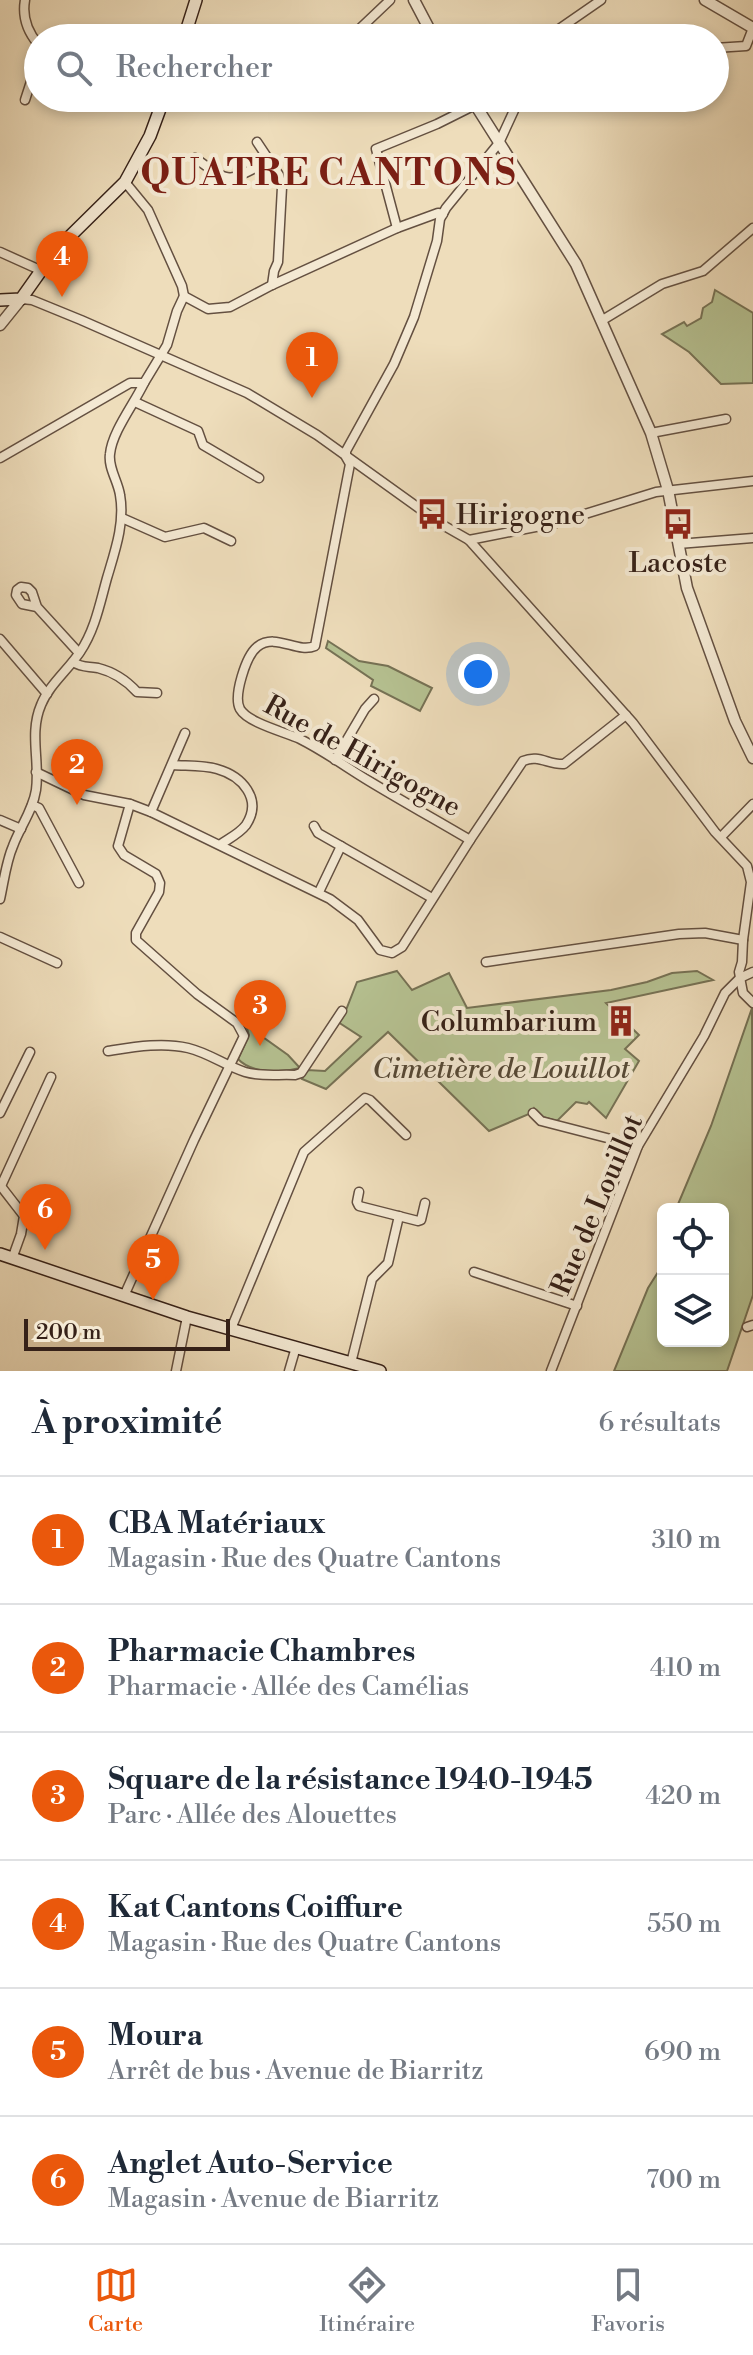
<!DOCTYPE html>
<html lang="fr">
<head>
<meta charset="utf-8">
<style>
  body { margin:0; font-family:"Libre Bodoni",serif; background:#f2f2f3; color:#1f2937 }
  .controls { position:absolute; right:24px; bottom:24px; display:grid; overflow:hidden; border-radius:12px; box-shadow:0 4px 12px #0003 }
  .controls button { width:72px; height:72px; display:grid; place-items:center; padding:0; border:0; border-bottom:2px solid #e0e1e3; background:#fff; color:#1f2937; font:40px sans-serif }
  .scale { position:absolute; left:24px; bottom:20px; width:206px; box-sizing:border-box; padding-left:8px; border:4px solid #362118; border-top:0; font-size:22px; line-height:28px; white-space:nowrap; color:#362118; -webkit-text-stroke:6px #f4e9d3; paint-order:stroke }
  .you { position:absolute; left:478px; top:674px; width:28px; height:28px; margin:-20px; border:6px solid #fff; border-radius:50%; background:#1a73e8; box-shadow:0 0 0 12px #1a73e833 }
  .badge { display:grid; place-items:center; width:52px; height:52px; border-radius:50%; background:#ea580c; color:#fff; font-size:26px; font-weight:700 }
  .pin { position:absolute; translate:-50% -66px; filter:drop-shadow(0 2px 4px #0008) }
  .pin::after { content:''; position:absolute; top:42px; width:28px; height:24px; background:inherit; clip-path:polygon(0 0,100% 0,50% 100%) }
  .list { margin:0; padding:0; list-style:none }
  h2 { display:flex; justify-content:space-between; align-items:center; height:104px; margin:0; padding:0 32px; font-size:34px }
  h2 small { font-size:26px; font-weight:400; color:#747a83 }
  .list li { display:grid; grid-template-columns:52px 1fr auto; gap:24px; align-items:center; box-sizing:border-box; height:128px; padding:0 32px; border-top:2px solid #e0e1e3 }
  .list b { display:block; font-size:30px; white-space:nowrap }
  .list p { margin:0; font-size:26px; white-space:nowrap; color:#747a83 }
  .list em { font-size:26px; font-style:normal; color:#747a83 }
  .icon { flex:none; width:44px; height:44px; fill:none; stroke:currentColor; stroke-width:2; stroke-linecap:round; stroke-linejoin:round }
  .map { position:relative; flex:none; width:753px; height:1371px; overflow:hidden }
  .search { position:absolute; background:#fff; box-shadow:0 4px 12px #0003; left:24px; right:24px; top:24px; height:88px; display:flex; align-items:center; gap:20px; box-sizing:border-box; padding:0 28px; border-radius:44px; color:#747a83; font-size:30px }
  .sheet { height:872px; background:#fff }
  nav { display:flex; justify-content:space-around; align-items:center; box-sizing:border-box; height:112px; border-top:2px solid #e0e1e3; background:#fff; font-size:22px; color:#747a83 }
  nav a { display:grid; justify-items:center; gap:4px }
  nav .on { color:#ea580c }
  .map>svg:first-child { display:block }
  .green { fill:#b6c292; stroke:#767255; stroke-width:2 }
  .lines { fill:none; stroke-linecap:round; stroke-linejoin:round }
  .minor-casing { stroke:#645041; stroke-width:11 }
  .tertiary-casing { stroke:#645041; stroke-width:13 }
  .secondary-casing { stroke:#362118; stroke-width:14 }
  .minor { stroke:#f4e9d3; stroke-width:8 }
  .tertiary { stroke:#f4e9d3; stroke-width:10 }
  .secondary { stroke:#f4e9d3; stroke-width:11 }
  .labels { text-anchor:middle; stroke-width:8; stroke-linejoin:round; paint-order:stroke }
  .poi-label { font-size:28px; fill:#362118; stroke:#f4e9d3; text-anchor:start }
  .street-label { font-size:28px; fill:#362118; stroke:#f4e9d3 }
  .park-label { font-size:28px; font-style:italic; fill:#564936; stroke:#f4e9d3 }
  .district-label { font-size:36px; font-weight:bold; letter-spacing:2px; fill:#7a1f14; stroke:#f4e9d3 }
</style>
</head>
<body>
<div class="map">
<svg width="753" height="1371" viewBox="0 0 753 1371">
  <rect width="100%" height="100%" fill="#edb"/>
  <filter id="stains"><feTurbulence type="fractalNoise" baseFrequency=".0025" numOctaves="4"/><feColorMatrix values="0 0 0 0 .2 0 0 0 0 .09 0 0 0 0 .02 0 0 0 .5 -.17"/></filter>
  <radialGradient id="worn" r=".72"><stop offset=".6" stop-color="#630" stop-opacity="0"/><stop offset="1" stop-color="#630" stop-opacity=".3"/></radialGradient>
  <g class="green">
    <path d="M 715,290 L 753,313 L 753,383 L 721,384 L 689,352 L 662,334 L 684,322 L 687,326 L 701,318 L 703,308 L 712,302 Z"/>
    <path d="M 328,641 L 359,661 L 388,666 L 432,688 L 420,711 L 371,686 L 373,680 L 326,648 Z"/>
    <path d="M 397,971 L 412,990 L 449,973 L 467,1008 L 611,990 L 647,982 L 672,973 L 697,971 L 713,980 L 606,1003 L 639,1035 L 625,1049 L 639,1061 L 606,1118 L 589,1102 L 587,1104 L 576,1102 L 557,1121 L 543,1117 L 534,1108 L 529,1114 L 489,1131 L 388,1032 L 326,1089 L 302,1079 L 307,1070 L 325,1071 L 361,1037 L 338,1022 L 346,1010 L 357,982 Z"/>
    <path d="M 752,1008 L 753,1295 L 727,1371 L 614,1371 L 648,1288 L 660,1269 L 663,1253 L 663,1341 L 723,1341 L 723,1209 L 676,1209 L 711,1126 Z"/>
    <path d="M 246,1025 L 288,1055 L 300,1068 C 282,1073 252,1074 238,1059 L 249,1035 Z"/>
  </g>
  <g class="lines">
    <defs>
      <g id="minor">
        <path d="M 25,0 C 22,17 27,31 38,44"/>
        <path d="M 318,33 L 321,38"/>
        <path d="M 350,38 L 390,0"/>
        <path d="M 546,38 L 601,0"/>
        <path d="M 715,48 L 746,46 L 753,28"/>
        <path d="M 139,98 L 161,106"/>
        <path d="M 25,100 L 38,60"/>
        <path d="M 257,142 L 279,175 L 282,187 L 278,262 L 274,271 L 272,285"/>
        <path d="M 195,158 C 233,186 228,181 269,161"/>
        <path d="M 397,228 L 376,149 L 437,124 L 475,105"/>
        <path d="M 0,252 L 40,270"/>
        <path d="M 184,296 L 208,309 L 230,307 L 272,285 L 397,228 L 438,213 L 443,214"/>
        <path d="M 21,299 L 32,300 L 81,320 L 247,393 L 317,435 L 441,524 L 469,540 L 633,723 L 715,832 L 747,866 L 751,882 L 743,940 L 742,962 L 739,972 L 743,993 L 753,1003"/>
        <path d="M 601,321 L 662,284 L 703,271 L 753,228"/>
        <path d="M 135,402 L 198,431 L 203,445 L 259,478"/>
        <path d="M 651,433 L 726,419"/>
        <path d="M 0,458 L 130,383 L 144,383 L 167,345 L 177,311 L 184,296 L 182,286 L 148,210 L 125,182"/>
        <path d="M 122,518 L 165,537 L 204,528 L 231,541"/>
        <path d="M 469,540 L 556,523 L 656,492 L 753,481"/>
        <path d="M 678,544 L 753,538"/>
        <path d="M 37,607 L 22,604 L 16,595 L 17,590 L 21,587 L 28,588 L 32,592 L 37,607 L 79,653"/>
        <path d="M 0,639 L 47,694"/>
        <path d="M 73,662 C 82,668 88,666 98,668 C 114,672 127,681 137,692 L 157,693"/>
        <path d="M 335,760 L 365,709 L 374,699"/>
        <path d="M 173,765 C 187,766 203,765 217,769 C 242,776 263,799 246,825 C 240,833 230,838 221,844"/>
        <path d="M 36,772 L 84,795 L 130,804 L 151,812 L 330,899 L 358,920 L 380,950 L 392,953 L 402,947 L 470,840 L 523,761 C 539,754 548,765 564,764 L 626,715"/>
        <path d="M 32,805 L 39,808 L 79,883"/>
        <path d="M 151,812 L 185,733"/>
        <path d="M 0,820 L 21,829"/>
        <path d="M 314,826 L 318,833 L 432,898"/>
        <path d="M 721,837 L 753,804"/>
        <path d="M 470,840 C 436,820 402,801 369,781 C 346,767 324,751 300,739 C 285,732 248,723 240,709 C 233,696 246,656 257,647 C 276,632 297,654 315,646 L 350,464 L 346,457 L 346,451 L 394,364 L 414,317 L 437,241 L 440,219 L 446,208 L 499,143 L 516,106 L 510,98"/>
        <path d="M 319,892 L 341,846"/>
        <path d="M 0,899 C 4,881 6,862 13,846 C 20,827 33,810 36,790 C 40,761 29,733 41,705 C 49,685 68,670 80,652 C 95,630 100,603 107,578 C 115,551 125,523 120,495 C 118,481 108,468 110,454 C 112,432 134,404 144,383"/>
        <path d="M 0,937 L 57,963"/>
        <path d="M 486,962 L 679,934 L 705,933 L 743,940"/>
        <path d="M 108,1051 C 134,1047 162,1042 188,1048 C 209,1053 226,1066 245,1072 C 261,1077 279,1074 295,1075 L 301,1073 L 342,1011"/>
        <path d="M 0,1113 L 30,1052"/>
        <path d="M 533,1113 L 541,1121 L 638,1146"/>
        <path d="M 0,1185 L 24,1216 L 21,1234 L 12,1259"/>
        <path d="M 1,1186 L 51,1077"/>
        <path d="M 359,1192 L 357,1202 L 359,1206 L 418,1221 L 421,1220 L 425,1203"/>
        <path d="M 474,1272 L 577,1306"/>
        <path d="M 124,1296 L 194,1140 L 244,1036 L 237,1023 L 197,994 L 136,940 L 136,933 L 159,892 L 160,883 L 156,874 L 124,855 L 118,846 L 130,804"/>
        <path d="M 747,1327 L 753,1325"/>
        <path d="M 231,1329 L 304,1152 L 365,1098 L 370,1100 L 406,1135"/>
        <path d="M 351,1363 L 372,1279 L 388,1263 L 399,1216"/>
        <path d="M 176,1371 L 187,1317"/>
        <path d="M 289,1371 L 296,1347"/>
        <path d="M 551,1371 L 638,1146 L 704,1036 L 725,993 L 740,978 L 753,972"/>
      </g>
      <g id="tertiary">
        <path d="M 414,0 L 434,38"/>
        <path d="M 705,0 L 753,28"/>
        <path d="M 471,98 L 576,264 L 651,433 L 668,490 L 687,588 L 735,721 L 753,758"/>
        <path d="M 0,325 L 21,299"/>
      </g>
      <g id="secondary">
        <path d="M 184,38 L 196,0"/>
        <path d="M 0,300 L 21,299 L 55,251 L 125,182 L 150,136 L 164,98"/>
        <path d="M 0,1254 L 187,1317 L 380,1371"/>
      </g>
    </defs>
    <use href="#minor" class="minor-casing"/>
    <use href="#tertiary" class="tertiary-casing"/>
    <use href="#secondary" class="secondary-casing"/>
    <use href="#minor" class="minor"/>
    <use href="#tertiary" class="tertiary"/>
    <use href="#secondary" class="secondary"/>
  </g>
  <defs>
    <symbol id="bus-bare" viewBox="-9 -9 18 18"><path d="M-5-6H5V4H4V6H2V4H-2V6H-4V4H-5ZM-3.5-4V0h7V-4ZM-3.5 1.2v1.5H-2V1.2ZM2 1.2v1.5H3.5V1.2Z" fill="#8f2418" stroke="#f4e9d3" stroke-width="2.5" paint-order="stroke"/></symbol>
    <symbol id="building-bare" viewBox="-9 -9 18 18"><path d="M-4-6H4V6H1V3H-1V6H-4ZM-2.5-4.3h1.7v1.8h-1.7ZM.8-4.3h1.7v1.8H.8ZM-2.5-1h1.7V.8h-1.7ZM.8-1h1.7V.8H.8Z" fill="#8f2418" stroke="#f4e9d3" stroke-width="2.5" paint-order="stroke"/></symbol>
  </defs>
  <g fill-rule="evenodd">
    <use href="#bus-bare" x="410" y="492" width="44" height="44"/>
    <use href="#bus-bare" x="656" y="502" width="44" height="44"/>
    <use href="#building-bare" x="599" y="999" width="44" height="44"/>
  </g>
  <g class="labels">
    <g class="poi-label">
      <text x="456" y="524">Hirigogne</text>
      <text x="678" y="572" text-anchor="middle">Lacoste</text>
      <text x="597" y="1031" text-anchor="end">Columbarium</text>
    </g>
    <g class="street-label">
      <text transform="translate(363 755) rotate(29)" y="10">Rue de Hirigogne</text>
      <text transform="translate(596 1204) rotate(-67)" y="10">Rue de Louillot</text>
    </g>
    <g class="park-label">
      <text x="501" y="1078">Cimetière de Louillot</text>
    </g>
    <g class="district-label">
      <text x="329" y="185">QUATRE CANTONS</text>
    </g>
  </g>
  <rect width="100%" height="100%" filter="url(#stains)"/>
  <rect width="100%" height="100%" fill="url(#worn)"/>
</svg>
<div class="controls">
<button><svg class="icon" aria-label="locate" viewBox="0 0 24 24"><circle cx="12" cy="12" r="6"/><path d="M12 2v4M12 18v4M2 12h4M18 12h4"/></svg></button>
<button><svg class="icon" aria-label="layers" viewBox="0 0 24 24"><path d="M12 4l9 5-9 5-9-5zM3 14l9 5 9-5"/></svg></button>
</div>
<div class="scale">200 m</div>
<div class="you"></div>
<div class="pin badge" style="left:312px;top:398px">1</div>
<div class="pin badge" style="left:77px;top:805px">2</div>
<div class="pin badge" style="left:260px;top:1046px">3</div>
<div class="pin badge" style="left:62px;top:297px">4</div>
<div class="pin badge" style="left:153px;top:1300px">5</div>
<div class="pin badge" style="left:45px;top:1250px">6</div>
<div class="search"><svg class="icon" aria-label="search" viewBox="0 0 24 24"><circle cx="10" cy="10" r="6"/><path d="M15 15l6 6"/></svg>Rechercher</div>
</div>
<section class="sheet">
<h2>À proximité<small>6 résultats</small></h2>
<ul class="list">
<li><span class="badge">1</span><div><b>CBA Matériaux</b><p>Magasin · Rue des Quatre Cantons</p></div><em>310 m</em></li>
<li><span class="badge">2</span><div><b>Pharmacie Chambres</b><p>Pharmacie · Allée des Camélias</p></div><em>410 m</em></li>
<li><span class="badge">3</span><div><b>Square de la résistance 1940-1945</b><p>Parc · Allée des Alouettes</p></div><em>420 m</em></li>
<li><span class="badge">4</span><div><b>Kat Cantons Coiffure</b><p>Magasin · Rue des Quatre Cantons</p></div><em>550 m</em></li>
<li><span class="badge">5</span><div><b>Moura</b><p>Arrêt de bus · Avenue de Biarritz</p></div><em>690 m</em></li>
<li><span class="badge">6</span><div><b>Anglet Auto-Service</b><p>Magasin · Avenue de Biarritz</p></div><em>700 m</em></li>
</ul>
</section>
<nav>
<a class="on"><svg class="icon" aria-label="map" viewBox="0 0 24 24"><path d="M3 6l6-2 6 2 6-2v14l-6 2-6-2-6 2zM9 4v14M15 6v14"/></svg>Carte</a>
<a><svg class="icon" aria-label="directions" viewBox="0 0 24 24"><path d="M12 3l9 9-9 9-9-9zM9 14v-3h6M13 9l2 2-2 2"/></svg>Itinéraire</a>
<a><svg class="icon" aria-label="saved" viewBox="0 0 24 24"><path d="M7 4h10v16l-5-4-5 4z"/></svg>Favoris</a>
</nav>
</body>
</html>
